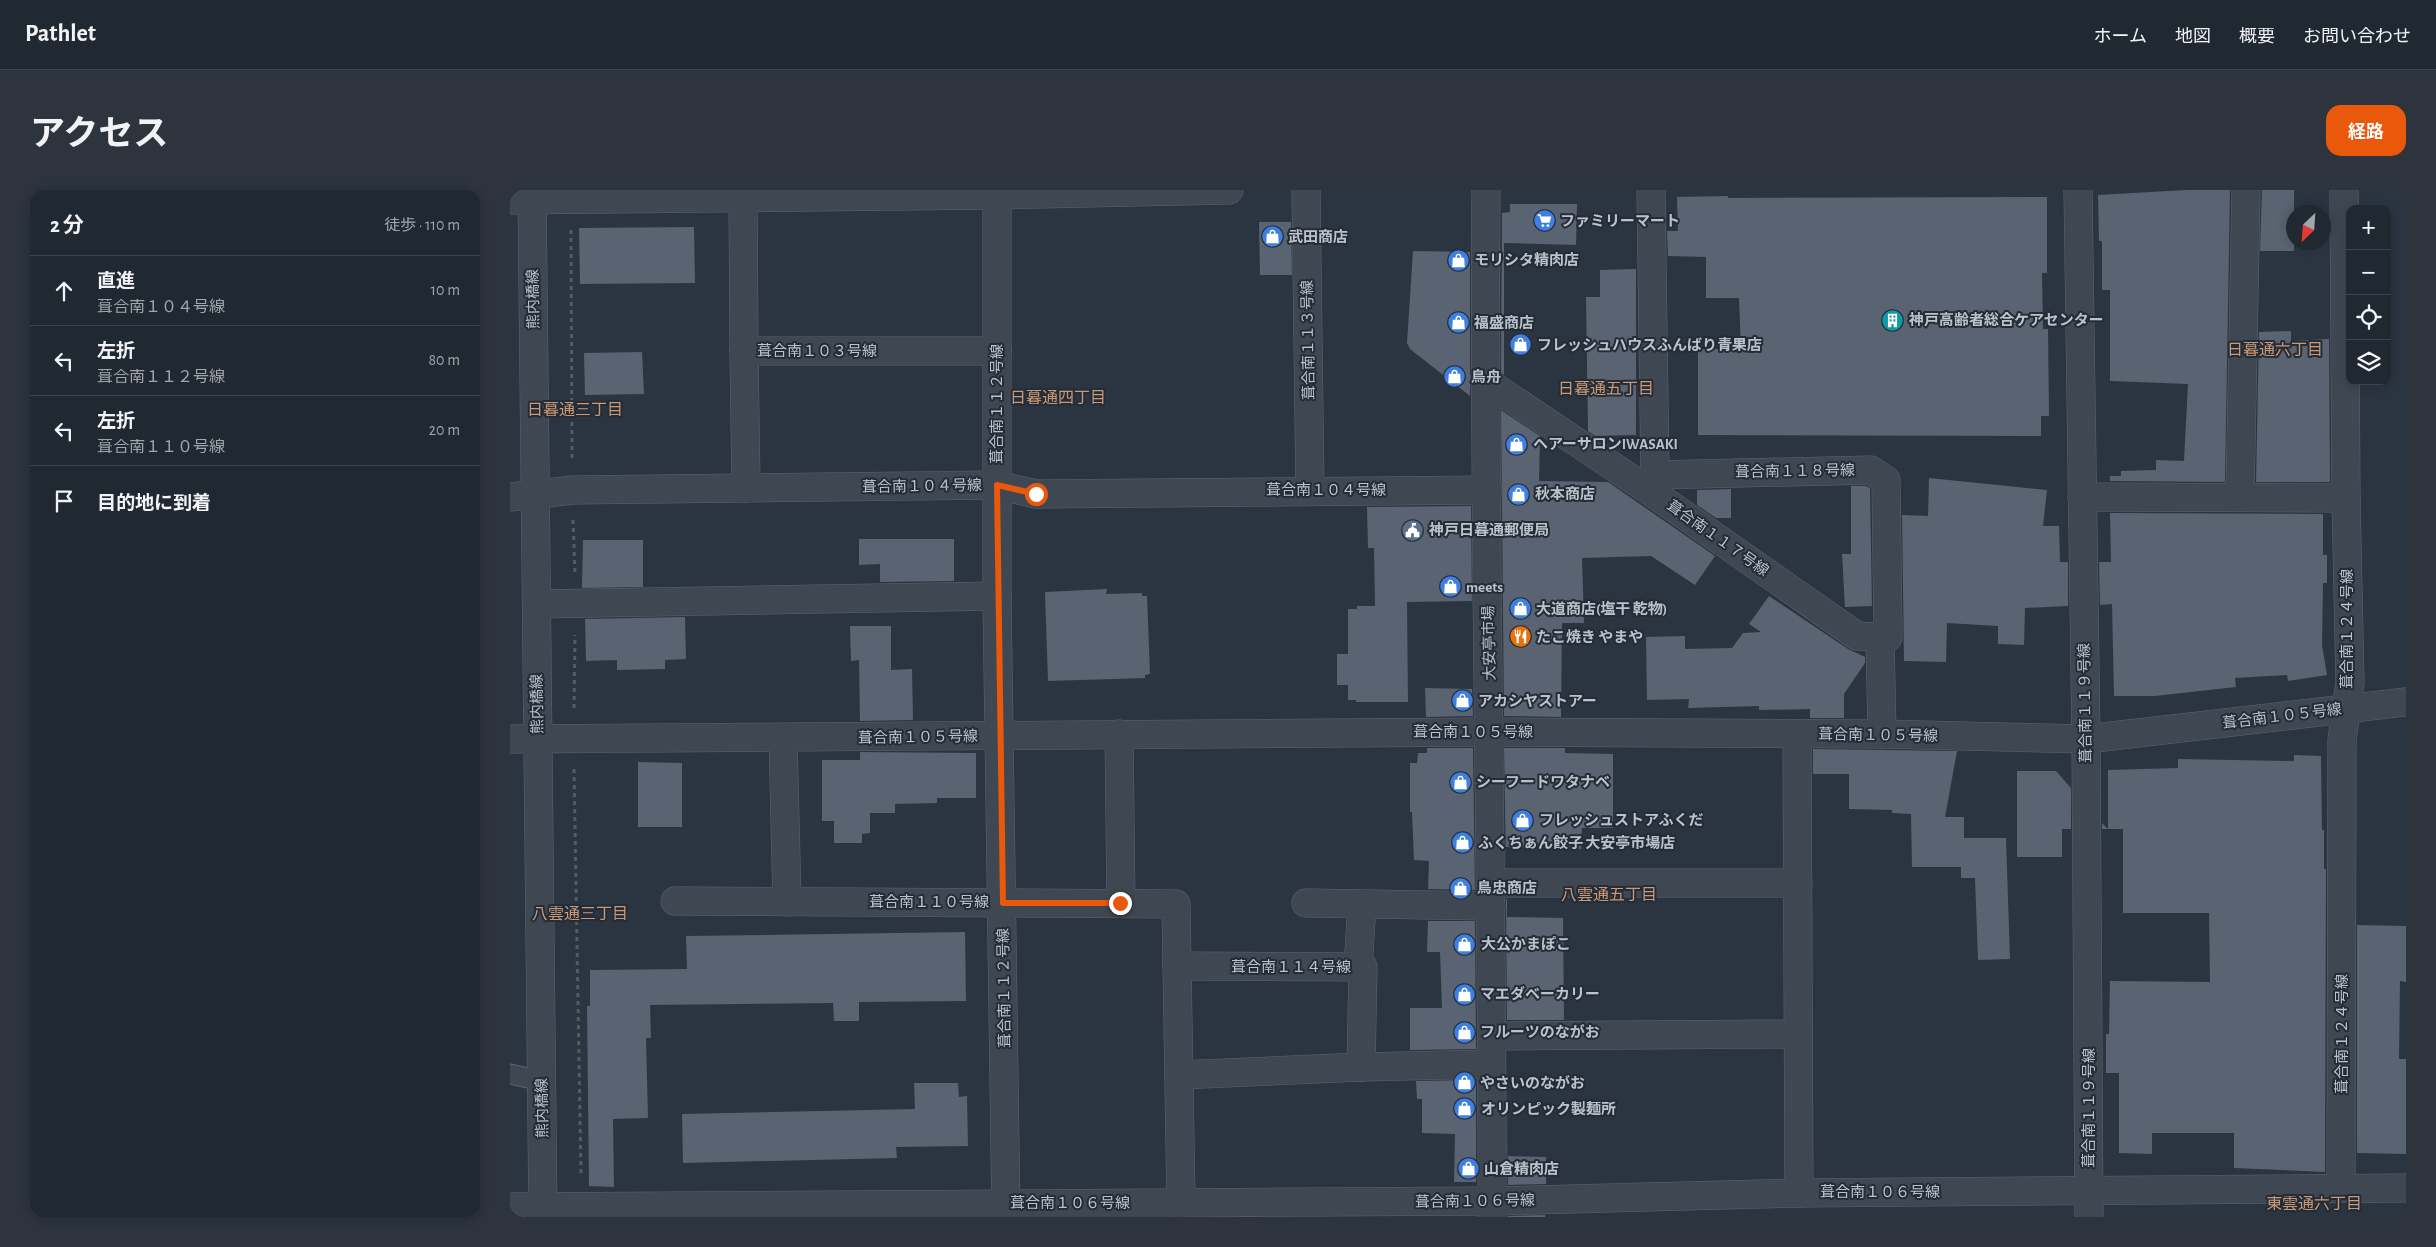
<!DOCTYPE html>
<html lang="ja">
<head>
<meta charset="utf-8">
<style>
  body { margin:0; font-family:"Alegreya Sans","Noto Sans JP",sans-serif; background:#2d343e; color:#f1f3f6 }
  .controls { position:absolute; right:15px; top:15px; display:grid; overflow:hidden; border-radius:10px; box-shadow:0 2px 12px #0003 }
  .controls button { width:45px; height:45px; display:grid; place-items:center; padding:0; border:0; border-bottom:1px solid #3d444d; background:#202832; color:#f1f3f6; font:25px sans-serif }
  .compass { position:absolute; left:1776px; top:15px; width:45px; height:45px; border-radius:50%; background:#202832; box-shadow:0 2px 12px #0003; rotate:205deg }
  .stop { position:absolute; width:15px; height:15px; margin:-11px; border:4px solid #ea580c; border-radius:50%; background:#fff }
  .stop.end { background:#ea580c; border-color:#fff; box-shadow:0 1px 5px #0008 }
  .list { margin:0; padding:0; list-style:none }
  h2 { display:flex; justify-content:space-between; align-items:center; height:65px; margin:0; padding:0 20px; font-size:21px }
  h2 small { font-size:16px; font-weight:400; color:#a2a6ac }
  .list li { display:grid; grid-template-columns:32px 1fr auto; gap:15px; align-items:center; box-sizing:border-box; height:70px; padding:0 20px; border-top:1px solid #3d444d }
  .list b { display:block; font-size:19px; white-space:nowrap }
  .list p { margin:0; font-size:16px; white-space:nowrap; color:#a2a6ac }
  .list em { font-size:16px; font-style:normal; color:#a2a6ac }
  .icon { flex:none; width:28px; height:28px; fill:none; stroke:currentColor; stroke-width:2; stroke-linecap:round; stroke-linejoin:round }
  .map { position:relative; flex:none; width:1896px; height:1027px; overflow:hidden; border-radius:15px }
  header { display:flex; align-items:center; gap:30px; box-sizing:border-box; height:70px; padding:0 25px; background:#202832; border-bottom:1px solid #3d444d }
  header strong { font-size:24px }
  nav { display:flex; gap:28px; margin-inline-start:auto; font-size:18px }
  .intro { display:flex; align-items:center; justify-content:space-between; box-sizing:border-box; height:120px; padding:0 30px }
  h1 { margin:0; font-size:35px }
  .button { padding:12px 22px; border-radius:15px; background:#ea580c; color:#fff; font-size:18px; font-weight:700 }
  main { display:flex; gap:30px; padding:0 30px }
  aside { flex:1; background:#202832; border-radius:15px; box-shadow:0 2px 12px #0003 }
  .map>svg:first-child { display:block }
  .building { fill:#596371 }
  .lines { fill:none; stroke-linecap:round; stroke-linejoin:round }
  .service-casing { stroke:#5d656f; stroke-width:21 }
  .pedestrian-casing { stroke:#5d656f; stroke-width:29 }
  .minor-casing { stroke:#5d656f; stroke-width:29 }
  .tertiary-casing { stroke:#5d656f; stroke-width:29 }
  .path { stroke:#4d5f61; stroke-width:3; stroke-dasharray:4 4; stroke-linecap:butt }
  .service { stroke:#3f4752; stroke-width:19 }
  .pedestrian { stroke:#3f4752; stroke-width:28 }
  .minor { stroke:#3f4752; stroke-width:28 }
  .tertiary { stroke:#3f4752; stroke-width:28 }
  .route { stroke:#ea580c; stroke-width:6 }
  .labels { text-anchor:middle; stroke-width:4; stroke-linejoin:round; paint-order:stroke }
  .poi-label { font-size:15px; font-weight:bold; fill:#bcc2cb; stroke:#232c37; text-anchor:start }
  .street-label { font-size:15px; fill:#bcc2cb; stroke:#232c37 }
  .neighbourhood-label { font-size:16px; fill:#cc9976; stroke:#232c37 }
</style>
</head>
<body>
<header>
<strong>Pathlet</strong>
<nav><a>ホーム</a><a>地図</a><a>概要</a><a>お問い合わせ</a></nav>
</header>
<div class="intro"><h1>アクセス</h1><a class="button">経路</a></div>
<main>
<aside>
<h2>2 分<small>徒歩 · 110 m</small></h2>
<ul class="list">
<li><svg class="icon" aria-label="ahead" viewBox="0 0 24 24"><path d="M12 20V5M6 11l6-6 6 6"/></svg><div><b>直進</b><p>葺合南１０４号線</p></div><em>10 m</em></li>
<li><svg class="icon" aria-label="left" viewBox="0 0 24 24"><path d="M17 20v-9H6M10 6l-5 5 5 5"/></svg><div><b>左折</b><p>葺合南１１２号線</p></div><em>80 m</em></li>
<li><svg class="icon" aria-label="left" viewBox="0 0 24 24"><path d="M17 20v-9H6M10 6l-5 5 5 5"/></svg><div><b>左折</b><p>葺合南１１０号線</p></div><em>20 m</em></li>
<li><svg class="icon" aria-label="arrive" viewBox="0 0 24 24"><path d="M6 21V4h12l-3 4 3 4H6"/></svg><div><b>目的地に到着</b></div></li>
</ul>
</aside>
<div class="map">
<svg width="1896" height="1027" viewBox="0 0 1896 1027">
  <rect width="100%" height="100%" fill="#2b3542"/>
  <g class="building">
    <path d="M 1676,0 L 1720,0 L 1715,292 L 1600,291 L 1600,286 L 1611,286 L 1611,281 L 1646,280 L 1646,270 L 1674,271 L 1678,194 L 1600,191 L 1600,100 L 1592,100 L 1592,51 L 1589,51 L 1588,5 Z"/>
    <path d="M 1752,0 L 1784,0 L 1784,61 L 1750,61 Z"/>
    <path d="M 1218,6 L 1218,8 L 1537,7 L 1537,83 L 1532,83 L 1533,139 L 1538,139 L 1539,226 L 1531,226 L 1531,246 L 1188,245 L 1188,159 L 1231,159 L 1229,108 L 1196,108 L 1196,67 L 1158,66 L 1157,41 L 1168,41 L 1167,7 Z"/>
    <path d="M 1000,14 L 1067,14 L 1066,55 L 994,53 L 994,185 L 991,183 L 992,23 L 1000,22 Z"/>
    <path d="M 749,32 L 781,32 L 782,85 L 750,85 Z"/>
    <path d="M 184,37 L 185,93 L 70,94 L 69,38 Z"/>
    <path d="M 903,61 L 960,62 L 960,206 L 900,159 L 897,153 Z"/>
    <path d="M 1126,79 L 1126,245 L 1085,246 L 1078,241 L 1076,107 L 1090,107 L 1090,80 Z"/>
    <path d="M 1781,141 L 1781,151 L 1819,149 L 1820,292 L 1746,292 L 1749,142 Z"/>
    <path d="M 132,162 L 134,204 L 75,205 L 74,163 Z"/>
    <path d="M 991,220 L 1030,246 L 1029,291 L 1098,292 L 1205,366 L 1185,395 L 1141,366 L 1072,368 L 1074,433 L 1052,433 L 1051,527 L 1054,527 L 994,526 Z"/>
    <path d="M 1419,288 L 1537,300 L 1533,336 L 1549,336 L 1550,372 L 1558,372 L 1558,416 L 1515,418 L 1514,455 L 1488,454 L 1488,436 L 1437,433 L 1436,472 L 1394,471 L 1392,325 L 1418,326 Z"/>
    <path d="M 1341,296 L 1356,296 L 1360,298 L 1362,416 L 1335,417 L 1332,364 L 1341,364 Z"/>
    <path d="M 1221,299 L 1221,328 L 1206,328 L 1187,315 L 1187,300 Z"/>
    <path d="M 961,316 L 962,411 L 897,412 L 898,512 L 846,512 L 846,510 L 838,510 L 838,495 L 827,495 L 827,464 L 838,464 L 838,419 L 847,419 L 847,416 L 865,416 L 864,358 L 858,358 L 857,317 Z"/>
    <path d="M 1600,323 L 1813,324 L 1813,365 L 1817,365 L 1817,393 L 1813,393 L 1812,455 L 1817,485 L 1778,491 L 1777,485 L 1725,488 L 1726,497 L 1645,506 L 1604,506 L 1602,414 L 1590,415 L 1589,372 L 1601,372 Z"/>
    <path d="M 349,349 L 444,349 L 444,391 L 370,392 L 370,374 L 349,375 Z"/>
    <path d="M 73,350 L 133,350 L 133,397 L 72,398 Z"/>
    <path d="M 597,399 L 596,404 L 632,403 L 632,406 L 637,406 L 640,484 L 635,485 L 635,488 L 538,491 L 535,402 Z"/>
    <path d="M 1259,406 L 1338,459 L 1355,467 L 1355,473 L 1334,504 L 1334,528 L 1300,528 L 1300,519 L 1249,520 L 1249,516 L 1178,518 L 1179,509 L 1137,510 L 1136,447 L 1175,446 L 1175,459 L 1222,458 L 1233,443 L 1251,442 L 1239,434 Z"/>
    <path d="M 175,427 L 176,469 L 155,470 L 155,479 L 107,480 L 107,470 L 76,471 L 75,429 Z"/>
    <path d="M 340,436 L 381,436 L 381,480 L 402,479 L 403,530 L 350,531 L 349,470 L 341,471 Z"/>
    <path d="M 915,498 L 962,499 L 963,526 L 916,527 Z"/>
    <path d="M 917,558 L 963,558 L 965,700 L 918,699 L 919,671 L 904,670 L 902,622 L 900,622 L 900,573 L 907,573 L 908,563 L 917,563 Z"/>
    <path d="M 994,558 L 1055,558 L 1055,563 L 1103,564 L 1103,638 L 1072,638 L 1071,659 L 996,657 L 996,677 Z"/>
    <path d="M 1303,559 L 1447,561 L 1435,627 L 1454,627 L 1454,648 L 1496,648 L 1500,769 L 1468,770 L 1465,688 L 1451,688 L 1451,677 L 1402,677 L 1401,624 L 1382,623 L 1382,620 L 1339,619 L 1339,584 L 1303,584 Z"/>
    <path d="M 350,562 L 466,563 L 466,608 L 427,608 L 427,613 L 385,614 L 385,623 L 360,623 L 360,643 L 352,644 L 352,653 L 324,653 L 324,631 L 312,631 L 312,570 L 350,570 Z"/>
    <path d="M 1784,565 L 1811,566 L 1812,640 L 1814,640 L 1814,679 L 1816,679 L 1815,982 L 1724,978 L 1724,943 L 1642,943 L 1642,964 L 1609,963 L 1609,883 L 1596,883 L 1596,844 L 1599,844 L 1600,791 L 1700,792 L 1699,723 L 1613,723 L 1613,639 L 1592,639 L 1592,633 L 1598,639 L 1598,580 L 1668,578 L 1668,569 L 1784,571 Z"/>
    <path d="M 128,572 L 172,573 L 172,637 L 128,637 Z"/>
    <path d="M 1507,581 L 1546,581 L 1561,598 L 1561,639 L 1552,639 L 1552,667 L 1507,667 Z"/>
    <path d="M 996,709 L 997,709 L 997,727 L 1053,728 L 1054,830 L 997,830 Z"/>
    <path d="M 918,731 L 965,731 L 966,859 L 900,860 L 900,818 L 932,818 L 930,762 L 917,762 Z"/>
    <path d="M 1847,735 L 1896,736 L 1896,792 L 1890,791 L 1889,869 L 1896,869 L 1896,964 L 1847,963 Z"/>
    <path d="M 455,742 L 456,811 L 349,812 L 349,831 L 324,831 L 323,813 L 140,815 L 141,848 L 136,848 L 138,928 L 103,929 L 104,997 L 79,996 L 77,816 L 80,816 L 80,780 L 177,779 L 176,746 Z"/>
    <path d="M 997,862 L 998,966 L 1036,967 L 1036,994 L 998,995 Z"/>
    <path d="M 966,890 L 966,992 L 944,992 L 945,944 L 912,943 L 912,909 L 907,909 L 906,891 Z"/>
    <path d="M 404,893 L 448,893 L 449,907 L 457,906 L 458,956 L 386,957 L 387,968 L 173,973 L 172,924 L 405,919 Z"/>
    <path d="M 1035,1025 L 1035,1027 L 998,1027 L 998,1026 Z"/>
  </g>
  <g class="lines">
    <defs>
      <path id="service" d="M 0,884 L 32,891"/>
      <path id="pedestrian" d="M 976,0 C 973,342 983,685 982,1027"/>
      <g id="minor">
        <path d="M 487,0 L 487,406 L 496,1027"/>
        <path d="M 796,0 L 800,300"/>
        <path d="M 1141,0 L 1145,285 L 1147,306 L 1347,446 L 1370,447 L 1372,544"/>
        <path d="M 1568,0 L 1576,549 L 1579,1027"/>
        <path d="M 233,8 L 234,161"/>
        <path d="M 974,190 L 1147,306"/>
        <path d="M 1145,285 L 1361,280 L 1376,290 L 1378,447 L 1370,447"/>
        <path d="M 236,298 L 234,161 L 487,161"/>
        <path d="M 0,307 L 63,300 L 487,295 L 526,304 L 978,300"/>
        <path d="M 1572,307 L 1836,308"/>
        <path d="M 1730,307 L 1736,0"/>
        <path d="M 27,414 L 487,406"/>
        <path d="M 609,544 L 611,713"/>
        <path d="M 1287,544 L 1289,1003"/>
        <path d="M 273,548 L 277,712"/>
        <path d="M 0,549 L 980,542 L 1372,544 L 1576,549 L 1896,512"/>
        <path d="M 982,693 L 1288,693"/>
        <path d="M 165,711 L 666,714 L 671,1013"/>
        <path d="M 796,713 L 981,716"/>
        <path d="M 667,776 L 853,777 L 851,877 L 669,885"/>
        <path d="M 848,777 L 852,715"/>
        <path d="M 982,846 L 1288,844"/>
        <path d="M 851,877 L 981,874"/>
        <path d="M 1831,998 L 1832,550 L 1840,492 L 1836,308 L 1834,0"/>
        <path d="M 0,1017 L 983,1011 L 1289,1003 L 1896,998"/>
      </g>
      <g id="tertiary">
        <path d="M 22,0 L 33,1027"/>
        <path d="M 0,10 L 487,5 L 719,0"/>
      </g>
    </defs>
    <use href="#service" class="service-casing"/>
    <use href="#pedestrian" class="pedestrian-casing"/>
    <use href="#minor" class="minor-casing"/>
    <use href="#tertiary" class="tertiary-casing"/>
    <g class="path">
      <path d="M 61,40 L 62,268"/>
      <path d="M 63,330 L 65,383"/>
      <path d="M 64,518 L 65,445"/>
      <path d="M 64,579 L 71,985"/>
    </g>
    <use href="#service" class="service"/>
    <use href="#pedestrian" class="pedestrian"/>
    <use href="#minor" class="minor"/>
    <use href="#tertiary" class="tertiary"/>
  </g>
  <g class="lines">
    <path class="route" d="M 526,304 L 487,295 L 493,713 L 610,713"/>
  </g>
  <defs>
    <symbol id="supermarket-disc" viewBox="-11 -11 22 22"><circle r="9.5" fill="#3f7fe0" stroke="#232c37"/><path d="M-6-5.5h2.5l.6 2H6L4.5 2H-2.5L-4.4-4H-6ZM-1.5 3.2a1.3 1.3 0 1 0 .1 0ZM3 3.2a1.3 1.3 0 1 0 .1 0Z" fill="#fff"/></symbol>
    <symbol id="shop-disc" viewBox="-11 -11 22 22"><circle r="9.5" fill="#3f7fe0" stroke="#232c37"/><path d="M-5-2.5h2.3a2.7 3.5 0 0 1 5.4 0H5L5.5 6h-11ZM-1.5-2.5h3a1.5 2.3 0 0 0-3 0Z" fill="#fff"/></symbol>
    <symbol id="building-disc" viewBox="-11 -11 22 22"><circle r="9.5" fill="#0f9aa8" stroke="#232c37"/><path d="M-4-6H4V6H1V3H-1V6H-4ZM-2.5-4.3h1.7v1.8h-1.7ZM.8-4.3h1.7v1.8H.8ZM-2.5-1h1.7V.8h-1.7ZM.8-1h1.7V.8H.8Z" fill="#fff"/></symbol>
    <symbol id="civic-disc" viewBox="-11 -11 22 22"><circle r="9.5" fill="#5c6f8a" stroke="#232c37"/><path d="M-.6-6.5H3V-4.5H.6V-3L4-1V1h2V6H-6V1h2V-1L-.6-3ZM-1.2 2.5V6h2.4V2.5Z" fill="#fff"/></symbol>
    <symbol id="restaurant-disc" viewBox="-11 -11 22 22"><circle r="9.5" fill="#e8710a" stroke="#232c37"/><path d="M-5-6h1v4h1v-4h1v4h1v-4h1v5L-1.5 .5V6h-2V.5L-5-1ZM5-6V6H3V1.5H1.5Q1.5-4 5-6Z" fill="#fff"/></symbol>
  </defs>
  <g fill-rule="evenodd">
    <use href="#supermarket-disc" x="1022" y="18" width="25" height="25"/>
    <use href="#shop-disc" x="750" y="34" width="25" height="25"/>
    <use href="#shop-disc" x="936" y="58" width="25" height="25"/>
    <use href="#building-disc" x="1370" y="118" width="25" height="25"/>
    <use href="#shop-disc" x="936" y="120" width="25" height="25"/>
    <use href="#shop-disc" x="998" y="142" width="25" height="25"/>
    <use href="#shop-disc" x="932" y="174" width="25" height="25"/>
    <use href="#shop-disc" x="994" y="242" width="25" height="25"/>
    <use href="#shop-disc" x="996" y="292" width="25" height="25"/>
    <use href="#civic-disc" x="890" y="328" width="25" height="25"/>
    <use href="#shop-disc" x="928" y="384" width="25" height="25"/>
    <use href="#shop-disc" x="998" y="406" width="25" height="25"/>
    <use href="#restaurant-disc" x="998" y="434" width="25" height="25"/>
    <use href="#shop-disc" x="940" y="498" width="25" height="25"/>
    <use href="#shop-disc" x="938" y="580" width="25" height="25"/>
    <use href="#shop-disc" x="1000" y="618" width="25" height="25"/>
    <use href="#shop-disc" x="940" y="640" width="25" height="25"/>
    <use href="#shop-disc" x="938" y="686" width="25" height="25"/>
    <use href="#shop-disc" x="942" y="742" width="25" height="25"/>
    <use href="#shop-disc" x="942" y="792" width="25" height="25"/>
    <use href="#shop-disc" x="942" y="830" width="25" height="25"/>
    <use href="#shop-disc" x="942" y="880" width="25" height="25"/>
    <use href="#shop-disc" x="942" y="906" width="25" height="25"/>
    <use href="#shop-disc" x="946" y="966" width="25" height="25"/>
  </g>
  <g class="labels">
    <g class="poi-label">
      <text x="1050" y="36">ファミリーマート</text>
      <text x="778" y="52">武田商店</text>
      <text x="964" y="75">モリシタ精肉店</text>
      <text x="1399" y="135">神戸高齢者総合ケアセンター</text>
      <text x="964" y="138">福盛商店</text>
      <text x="1027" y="160">フレッシュハウスふんばり青果店</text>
      <text x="961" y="192">鳥舟</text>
      <text x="1023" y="259">ヘアーサロンIWASAKI</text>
      <text x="1025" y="309">秋本商店</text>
      <text x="919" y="345">神戸日暮通郵便局</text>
      <text x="956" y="402">meets</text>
      <text x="1026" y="424">大道商店(塩干 乾物)</text>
      <text x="1026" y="452">たこ焼き やまや</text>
      <text x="968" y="516">アカシヤストアー</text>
      <text x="966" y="597">シーフードワタナベ</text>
      <text x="1029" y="635">フレッシュストアふくだ</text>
      <text x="968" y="658">ふくちぁん餃子 大安亭市場店</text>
      <text x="967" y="703">鳥忠商店</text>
      <text x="971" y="759">大公かまぽこ</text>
      <text x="970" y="809">マエダベーカリー</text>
      <text x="970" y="847">フルーツのながお</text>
      <text x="970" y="898">やさいのながお</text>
      <text x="971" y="924">オリンピック製麺所</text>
      <text x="974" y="984">山倉精肉店</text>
    </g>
    <g class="street-label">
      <text transform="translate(23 109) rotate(-91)" y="5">熊内橋線</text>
      <text transform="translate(798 150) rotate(-91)" y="5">葺合南１１３号線</text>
      <text x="307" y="166">葺合南１０３号線</text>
      <text transform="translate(487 214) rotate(-90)" y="5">葺合南１１２号線</text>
      <text transform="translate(1285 281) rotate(-1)" y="5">葺合南１１８号線</text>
      <text transform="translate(412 296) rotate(-1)" y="5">葺合南１０４号線</text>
      <text x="816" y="305">葺合南１０４号線</text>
      <text transform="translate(1208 348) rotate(35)" y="5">葺合南１１７号線</text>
      <text transform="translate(1837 439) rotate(-90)" y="5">葺合南１２４号線</text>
      <text transform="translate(979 453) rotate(-91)" y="5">大安亭市場</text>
      <text transform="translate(1575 513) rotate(-91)" y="5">葺合南１１９号線</text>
      <text transform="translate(27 514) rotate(-91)" y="5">熊内橋線</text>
      <text transform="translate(1772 526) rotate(-7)" y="5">葺合南１０５号線</text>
      <text x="963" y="547">葺合南１０５号線</text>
      <text transform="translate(1368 545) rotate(1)" y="5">葺合南１０５号線</text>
      <text transform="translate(408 547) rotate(-1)" y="5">葺合南１０５号線</text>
      <text x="419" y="717">葺合南１１０号線</text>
      <text x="781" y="782">葺合南１１４号線</text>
      <text transform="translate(494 798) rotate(-91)" y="5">葺合南１１２号線</text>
      <text transform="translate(1832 844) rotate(-90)" y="5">葺合南１２４号線</text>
      <text transform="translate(32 918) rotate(-91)" y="5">熊内橋線</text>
      <text transform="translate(1579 918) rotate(-90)" y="5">葺合南１１９号線</text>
      <text x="1370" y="1007">葺合南１０６号線</text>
      <text transform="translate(965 1011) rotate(-1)" y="5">葺合南１０６号線</text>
      <text x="560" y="1018">葺合南１０６号線</text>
    </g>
    <g class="neighbourhood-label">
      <text x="1765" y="165">日暮通六丁目</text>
      <text x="1096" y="204">日暮通五丁目</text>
      <text x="548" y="213">日暮通四丁目</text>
      <text x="65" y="225">日暮通三丁目</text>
      <text x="1099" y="710">八雲通五丁目</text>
      <text x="70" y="729">八雲通三丁目</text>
      <text x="1804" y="1019">東雲通六丁目</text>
    </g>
  </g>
</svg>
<div class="controls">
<button>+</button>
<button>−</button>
<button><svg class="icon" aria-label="locate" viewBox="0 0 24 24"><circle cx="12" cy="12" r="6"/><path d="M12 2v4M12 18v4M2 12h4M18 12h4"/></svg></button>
<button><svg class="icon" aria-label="layers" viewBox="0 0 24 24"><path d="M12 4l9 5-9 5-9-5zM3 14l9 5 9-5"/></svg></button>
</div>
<svg class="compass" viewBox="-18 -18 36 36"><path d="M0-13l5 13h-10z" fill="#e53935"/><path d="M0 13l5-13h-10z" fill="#a2a6ac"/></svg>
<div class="stop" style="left:526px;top:304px"></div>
<div class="stop end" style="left:610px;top:713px"></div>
</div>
</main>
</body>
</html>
